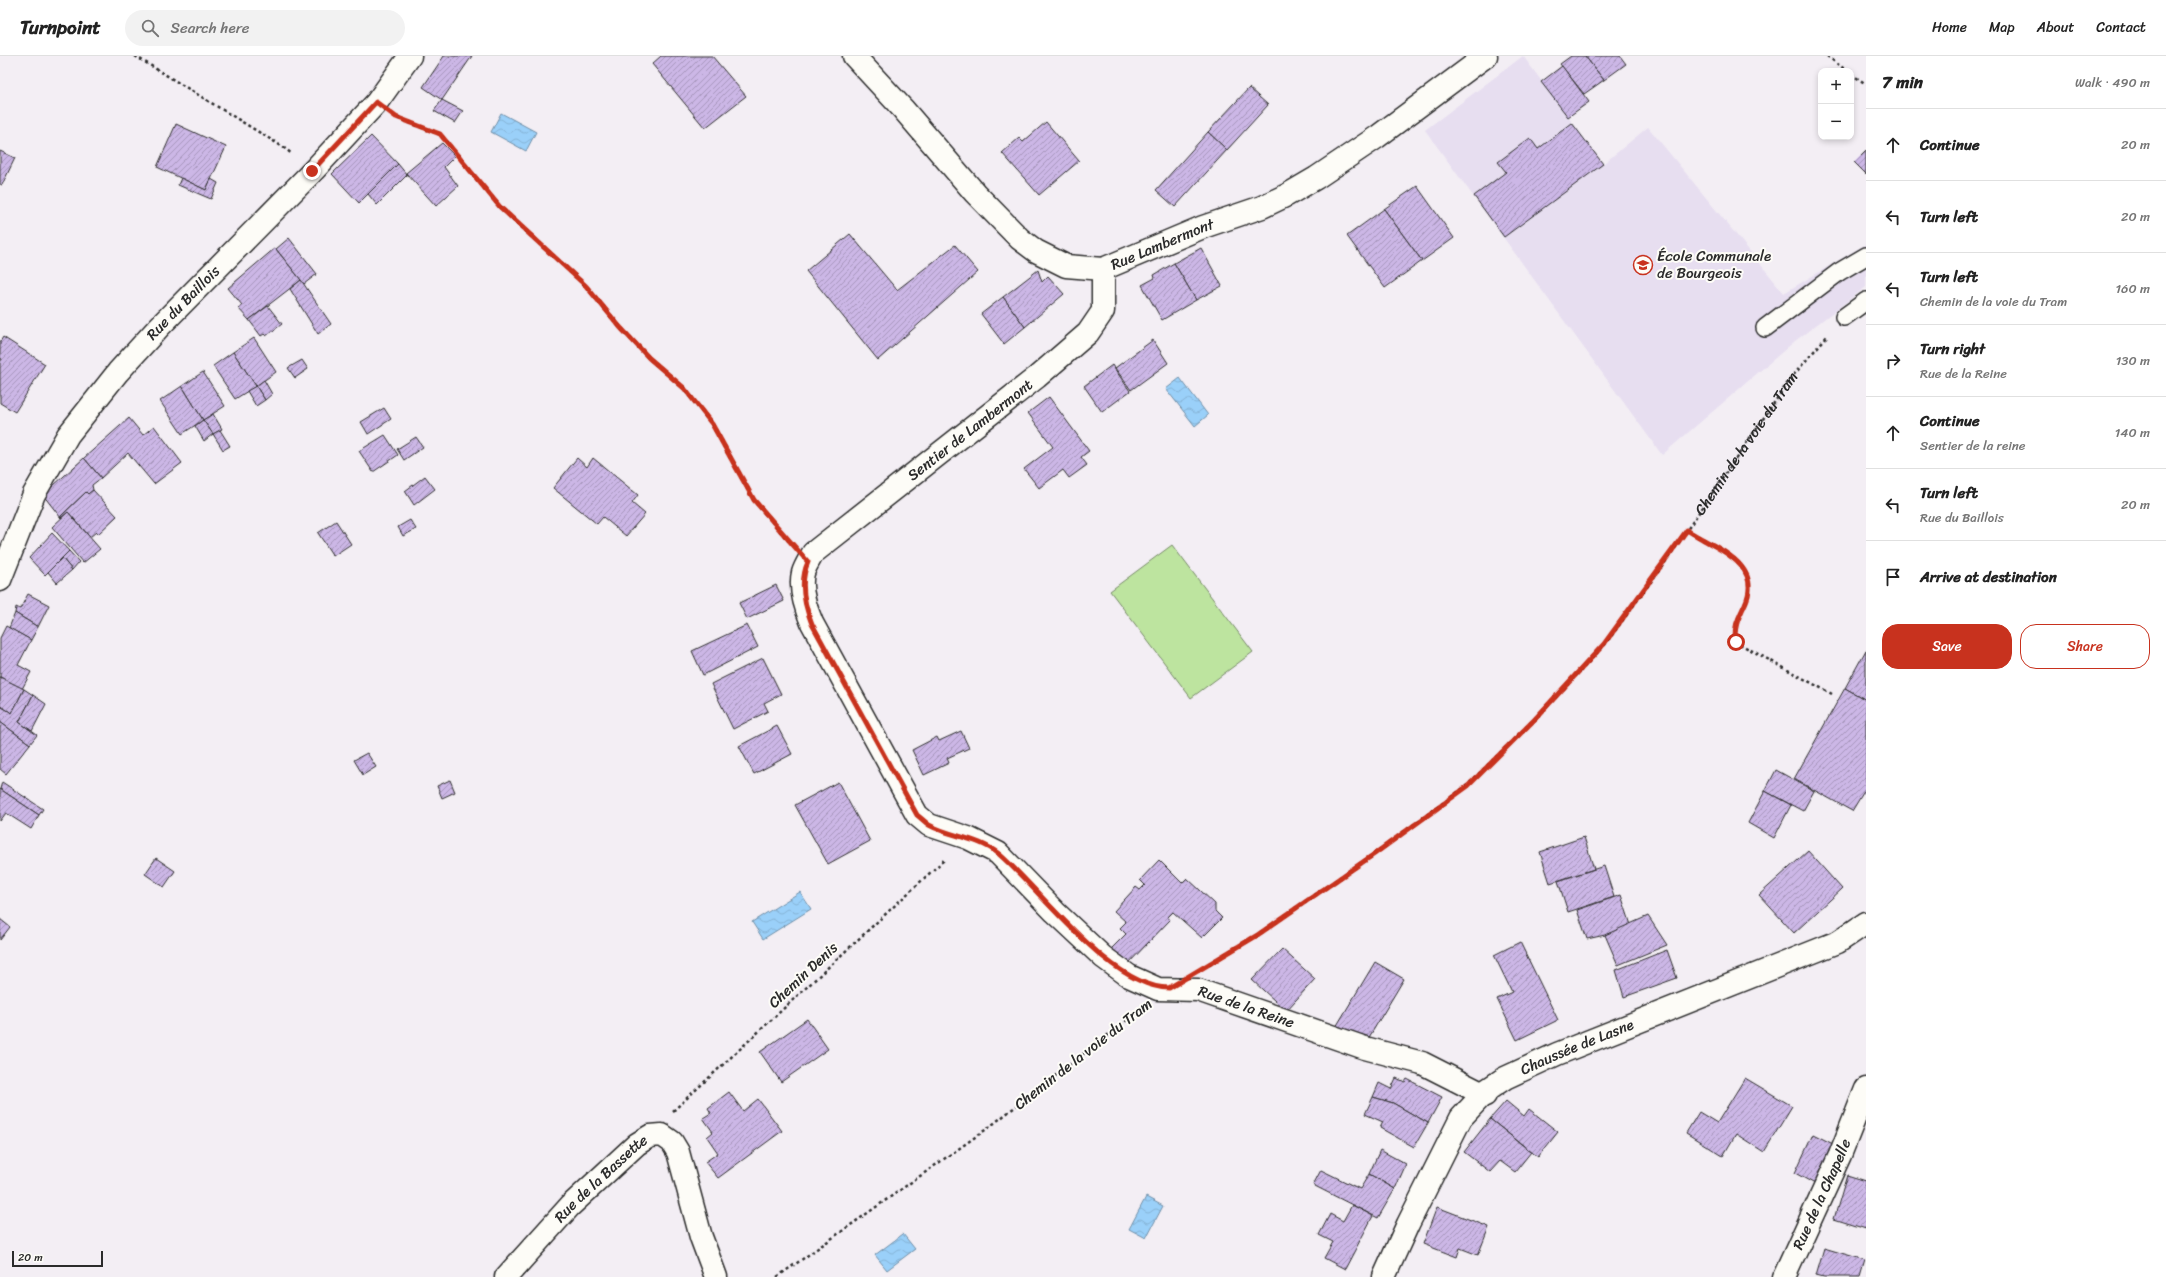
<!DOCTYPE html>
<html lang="en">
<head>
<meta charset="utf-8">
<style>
  body { margin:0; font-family:Sriracha,sans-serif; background:#f2f2f2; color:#222 }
  .controls { position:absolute; right:12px; top:12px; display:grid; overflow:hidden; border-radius:8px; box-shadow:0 2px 6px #0003 }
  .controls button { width:36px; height:36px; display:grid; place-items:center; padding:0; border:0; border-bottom:1px solid #e0e0e0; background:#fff; color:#222; font:20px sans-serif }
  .scale { position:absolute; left:12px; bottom:10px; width:91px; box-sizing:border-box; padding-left:4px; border:2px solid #2b2b2b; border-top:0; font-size:11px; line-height:14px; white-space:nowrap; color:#2b2b2b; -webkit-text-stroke:3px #fdfcf7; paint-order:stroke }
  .stop { position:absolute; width:12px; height:12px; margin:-9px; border:3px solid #c8321e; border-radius:50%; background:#fff }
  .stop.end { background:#c8321e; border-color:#fff; box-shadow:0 1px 4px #0008 }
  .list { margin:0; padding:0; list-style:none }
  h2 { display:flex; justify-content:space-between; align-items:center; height:52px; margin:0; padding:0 16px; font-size:17px }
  h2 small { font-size:13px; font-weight:400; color:#767676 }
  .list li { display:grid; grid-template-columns:26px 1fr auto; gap:12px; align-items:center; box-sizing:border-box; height:72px; padding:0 16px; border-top:1px solid #e0e0e0 }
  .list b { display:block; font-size:15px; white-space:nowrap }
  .list p { margin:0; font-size:13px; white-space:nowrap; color:#767676 }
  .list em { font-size:13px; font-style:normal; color:#767676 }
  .actions { display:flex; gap:8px; padding:12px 16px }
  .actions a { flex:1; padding:9px 0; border:1px solid #c8321e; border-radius:16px; text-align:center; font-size:14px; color:#c8321e }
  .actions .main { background:#c8321e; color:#fff }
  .icon { flex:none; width:22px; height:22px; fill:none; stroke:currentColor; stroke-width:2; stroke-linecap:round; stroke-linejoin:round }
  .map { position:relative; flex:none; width:1866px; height:1221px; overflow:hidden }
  header { display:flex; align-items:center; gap:24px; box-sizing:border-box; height:56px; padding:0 20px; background:#fff; border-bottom:1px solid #e0e0e0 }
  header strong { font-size:19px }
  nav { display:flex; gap:22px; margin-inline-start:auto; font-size:14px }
  .search { width:280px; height:36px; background:#f2f2f2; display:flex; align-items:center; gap:10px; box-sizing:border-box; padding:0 14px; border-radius:22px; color:#767676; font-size:15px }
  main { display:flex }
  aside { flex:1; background:#fff }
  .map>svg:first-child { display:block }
  .built { fill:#e7def0 }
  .pitch { fill:#bde49f; stroke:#748865 }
  .water { fill:url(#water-waves); stroke:#6e8ea7 }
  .building { fill:url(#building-hatch); stroke:#2b2b2b }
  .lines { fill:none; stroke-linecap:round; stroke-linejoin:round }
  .service-casing { stroke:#2b2b2b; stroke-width:20 }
  .minor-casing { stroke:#2b2b2b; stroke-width:25 }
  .tertiary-casing { stroke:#2b2b2b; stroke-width:25 }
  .path { stroke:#2b2b2b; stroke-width:2.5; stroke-dasharray:3 3; stroke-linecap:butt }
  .service { stroke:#fdfcf7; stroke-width:17 }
  .minor { stroke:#fdfcf7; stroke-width:22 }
  .tertiary { stroke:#fdfcf7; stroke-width:22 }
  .route { stroke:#c8321e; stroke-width:5 }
  .labels { text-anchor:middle; stroke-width:4; stroke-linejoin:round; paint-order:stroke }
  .street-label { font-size:15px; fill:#2b2b2b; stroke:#fdfcf7 }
  .poi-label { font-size:15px; fill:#2b2b2b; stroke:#fdfcf7; text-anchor:start }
</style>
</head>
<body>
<header>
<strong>Turnpoint</strong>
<div class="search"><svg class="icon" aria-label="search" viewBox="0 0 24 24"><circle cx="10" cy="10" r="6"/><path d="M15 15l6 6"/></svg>Search here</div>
<nav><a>Home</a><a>Map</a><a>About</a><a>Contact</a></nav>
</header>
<main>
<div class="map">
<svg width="1866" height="1221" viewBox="0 0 1866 1221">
  <defs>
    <pattern id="water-waves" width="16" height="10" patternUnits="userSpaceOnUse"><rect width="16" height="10" fill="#9ad0f9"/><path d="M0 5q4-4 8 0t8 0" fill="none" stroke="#85b3d6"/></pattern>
    <pattern id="building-hatch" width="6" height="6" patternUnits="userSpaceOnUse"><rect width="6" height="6" fill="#ccb7e6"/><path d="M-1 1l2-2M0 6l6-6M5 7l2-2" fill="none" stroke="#a695bb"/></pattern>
  </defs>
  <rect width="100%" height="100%" fill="#f3eef4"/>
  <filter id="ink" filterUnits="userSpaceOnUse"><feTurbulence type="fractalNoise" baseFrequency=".025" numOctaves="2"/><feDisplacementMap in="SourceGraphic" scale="8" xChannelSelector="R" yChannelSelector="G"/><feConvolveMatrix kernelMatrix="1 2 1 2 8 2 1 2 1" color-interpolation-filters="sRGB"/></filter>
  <g filter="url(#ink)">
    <path class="built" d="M 1523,0 L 1603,108 L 1648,71 L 1784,237 L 1866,188 L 1866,231 L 1795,285 L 1662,399 L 1425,74 Z"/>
    <path class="pitch" d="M 1172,489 L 1253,596 L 1191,642 L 1110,535 Z"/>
    <g class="water">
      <path d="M 501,57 L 536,76 L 526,95 L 491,76 Z"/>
      <path d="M 1180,322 L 1208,359 L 1195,370 L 1166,333 Z"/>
      <path d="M 800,836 L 811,853 L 763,883 L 752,866 Z"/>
      <path d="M 1146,1141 L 1163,1150 L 1146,1182 L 1129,1173 Z"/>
      <path d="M 903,1178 L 915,1193 L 887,1214 L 875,1199 Z"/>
    </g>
    <g class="building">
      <path d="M 444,0 L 472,0 L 442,44 L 423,31 Z"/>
      <path d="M 661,0 L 712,0 L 746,40 L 705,72 L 652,8 Z"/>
      <path d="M 1571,0 L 1585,0 L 1604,24 L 1584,38 L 1560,8 Z"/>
      <path d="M 1585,0 L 1620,0 L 1626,8 L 1604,24 Z"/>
      <path d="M 1562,10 L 1589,46 L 1568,61 L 1541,26 Z"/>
      <path d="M 1249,32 L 1268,49 L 1227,94 L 1208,76 Z"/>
      <path d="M 442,44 L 463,55 L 455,67 L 434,55 Z"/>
      <path d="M 1046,66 L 1079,105 L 1039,139 L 1002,97 L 1019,82 L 1023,86 Z"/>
      <path d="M 1572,67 L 1603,108 L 1504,181 L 1474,140 L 1506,116 L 1498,106 L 1530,82 L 1538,93 Z"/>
      <path d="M 176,68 L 226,91 L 206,134 L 157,111 Z"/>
      <path d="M 1208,76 L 1227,94 L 1175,151 L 1156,134 Z"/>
      <path d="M 371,80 L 398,108 L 359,147 L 332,118 Z"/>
      <path d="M 442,87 L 455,100 L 444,111 L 458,130 L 436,150 L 406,117 Z"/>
      <path d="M 1866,94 L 1866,118 L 1854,106 Z"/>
      <path d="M 0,95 L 15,102 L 2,129 L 0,128 Z"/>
      <path d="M 398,108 L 407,119 L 377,149 L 368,138 Z"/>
      <path d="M 181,122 L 206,134 L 211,123 L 218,127 L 211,143 L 178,129 Z"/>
      <path d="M 1417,130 L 1454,182 L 1422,205 L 1384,153 Z"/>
      <path d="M 1384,153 L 1422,205 L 1385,232 L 1347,180 Z"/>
      <path d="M 850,178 L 897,234 L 955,189 L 978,216 L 878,304 L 806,215 Z"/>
      <path d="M 289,182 L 317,218 L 304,228 L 276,193 Z"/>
      <path d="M 275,192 L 301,224 L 249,264 L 238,252 L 242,249 L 228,232 Z"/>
      <path d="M 1201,192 L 1222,230 L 1196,244 L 1174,207 Z"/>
      <path d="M 1174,207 L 1196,244 L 1162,264 L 1142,229 L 1155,222 L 1154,219 Z"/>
      <path d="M 1038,214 L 1042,226 L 1048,220 L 1064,238 L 1025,271 L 1003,241 Z"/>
      <path d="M 301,224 L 331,268 L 318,278 L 290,233 Z"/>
      <path d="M 1003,241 L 1025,271 L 1004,288 L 981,258 Z"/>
      <path d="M 268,250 L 282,268 L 266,280 L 264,278 L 261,280 L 249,264 Z"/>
      <path d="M 3,281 L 45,308 L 15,356 L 0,347 L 0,306 L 2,303 L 0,302 L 0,286 Z"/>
      <path d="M 254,282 L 276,316 L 256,330 L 233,296 Z"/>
      <path d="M 1153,284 L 1168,307 L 1131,334 L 1115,312 Z"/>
      <path d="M 233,296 L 256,330 L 235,343 L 213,310 Z"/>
      <path d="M 302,304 L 308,313 L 295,322 L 288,312 Z"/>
      <path d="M 1112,309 L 1130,335 L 1102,356 L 1084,330 Z"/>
      <path d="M 203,316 L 225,350 L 203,364 L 182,330 Z"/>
      <path d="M 264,324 L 272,338 L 265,344 L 256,330 Z"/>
      <path d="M 182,330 L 203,364 L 182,378 L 160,345 Z"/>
      <path d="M 256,330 L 265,344 L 256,350 L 247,335 Z"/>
      <path d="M 1049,341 L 1089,395 L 1081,401 L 1087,409 L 1069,422 L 1063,414 L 1039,432 L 1024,413 L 1053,391 L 1028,357 Z"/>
      <path d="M 384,352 L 391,363 L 368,378 L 361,366 Z"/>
      <path d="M 213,358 L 222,373 L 213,378 L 203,364 Z"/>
      <path d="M 129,362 L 143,379 L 154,370 L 182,407 L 154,428 L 128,397 L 101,422 L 84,402 Z"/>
      <path d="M 203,364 L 213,378 L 204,385 L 195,370 Z"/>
      <path d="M 220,374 L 230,390 L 223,394 L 213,378 Z"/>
      <path d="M 385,379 L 398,399 L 373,416 L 359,395 Z"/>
      <path d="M 416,381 L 423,391 L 404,404 L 397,393 Z"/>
      <path d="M 84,402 L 101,422 L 92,429 L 93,434 L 88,438 L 86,436 L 61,460 L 61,462 L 43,439 Z"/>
      <path d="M 577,402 L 587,411 L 593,402 L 638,439 L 632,447 L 645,458 L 626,480 L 603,461 L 597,468 L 553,432 Z"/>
      <path d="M 425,420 L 435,433 L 414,449 L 405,435 Z"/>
      <path d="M 93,434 L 117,460 L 98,478 L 96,476 L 90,481 L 68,456 L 61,462 L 61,460 L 86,436 L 88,438 Z"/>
      <path d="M 68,456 L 100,493 L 83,507 L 52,471 Z"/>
      <path d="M 410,464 L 416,473 L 403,480 L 398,471 Z"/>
      <path d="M 336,465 L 351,488 L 333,500 L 318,477 Z"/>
      <path d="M 52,477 L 69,495 L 45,519 L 29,502 Z"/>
      <path d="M 69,495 L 79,506 L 72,514 L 62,502 Z"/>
      <path d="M 62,502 L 72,514 L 57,527 L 48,516 Z"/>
      <path d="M 776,529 L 784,545 L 747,563 L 739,547 Z"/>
      <path d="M 28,538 L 49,549 L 38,571 L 15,557 L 16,551 L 20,553 Z"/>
      <path d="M 15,557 L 38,571 L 31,584 L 9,572 Z"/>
      <path d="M 747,569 L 758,591 L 703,619 L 692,595 Z"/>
      <path d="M 6,570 L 31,584 L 18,609 L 31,616 L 22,633 L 0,621 L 0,582 Z"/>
      <path d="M 1866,594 L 1866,644 L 1845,632 Z"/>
      <path d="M 763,602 L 781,638 L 764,647 L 768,655 L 733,673 L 711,628 Z"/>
      <path d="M 0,621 L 24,633 L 12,657 L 0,650 Z"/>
      <path d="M 1845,632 L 1866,644 L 1866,732 L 1852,755 L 1794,723 Z"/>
      <path d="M 24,633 L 33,639 L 19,666 L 37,679 L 30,688 L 0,666 L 0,650 L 12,657 Z"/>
      <path d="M 33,639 L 46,648 L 32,675 L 19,666 Z"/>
      <path d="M 0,666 L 30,688 L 6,718 L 0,713 Z"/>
      <path d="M 777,670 L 792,698 L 754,718 L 739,690 Z"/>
      <path d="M 961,675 L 969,692 L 947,702 L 949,707 L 924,719 L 912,694 L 937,681 L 939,685 Z"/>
      <path d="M 367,697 L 376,711 L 363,719 L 354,704 Z"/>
      <path d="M 1776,714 L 1814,735 L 1803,755 L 1765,735 Z"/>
      <path d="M 450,724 L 455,736 L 442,742 L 437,730 Z"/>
      <path d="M 2,726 L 43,753 L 39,759 L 0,733 Z"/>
      <path d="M 838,726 L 870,785 L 828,808 L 795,749 Z"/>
      <path d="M 0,733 L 39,759 L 31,773 L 6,757 L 0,765 Z"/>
      <path d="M 1765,735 L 1791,749 L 1774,782 L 1748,767 Z"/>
      <path d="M 1584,781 L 1594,813 L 1550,827 L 1540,796 Z"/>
      <path d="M 1808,795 L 1842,833 L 1794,877 L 1759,839 Z"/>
      <path d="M 156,802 L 175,815 L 164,831 L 145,818 Z"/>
      <path d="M 1159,804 L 1182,827 L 1187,822 L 1215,848 L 1215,855 L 1222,862 L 1202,882 L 1173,856 L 1168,861 L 1170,864 L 1126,910 L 1109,895 L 1126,878 L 1120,872 L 1126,866 L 1114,855 L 1136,831 L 1140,834 L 1145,829 L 1140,824 Z"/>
      <path d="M 1604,810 L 1614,841 L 1568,856 L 1558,825 Z"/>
      <path d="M 1621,839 L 1631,869 L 1605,879 L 1587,883 L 1577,854 Z"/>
      <path d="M 1648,860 L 1667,889 L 1618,909 L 1605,879 Z"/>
      <path d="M 0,863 L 10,871 L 0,884 Z"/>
      <path d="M 1520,886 L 1558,964 L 1517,984 L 1497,943 L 1512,936 L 1494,899 Z"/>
      <path d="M 1282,893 L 1315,923 L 1286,955 L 1252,924 Z"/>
      <path d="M 1667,894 L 1677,922 L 1624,941 L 1616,914 Z"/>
      <path d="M 1375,906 L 1404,923 L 1365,988 L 1336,971 Z"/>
      <path d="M 807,963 L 828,993 L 781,1026 L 760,996 Z"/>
      <path d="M 1396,1022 L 1405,1026 L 1407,1023 L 1442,1041 L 1428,1067 L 1393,1047 L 1373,1041 L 1379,1027 L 1391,1033 Z"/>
      <path d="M 1745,1022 L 1792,1050 L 1764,1096 L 1736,1078 L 1723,1100 L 1686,1077 L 1699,1056 L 1717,1067 Z"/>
      <path d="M 729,1036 L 743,1055 L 758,1043 L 782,1075 L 718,1122 L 705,1106 L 718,1097 L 707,1081 L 713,1076 L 703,1062 L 711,1057 L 708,1052 Z"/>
      <path d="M 1373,1041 L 1393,1047 L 1428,1067 L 1414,1091 L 1380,1072 L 1383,1066 L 1365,1058 Z"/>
      <path d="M 1506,1045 L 1524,1060 L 1529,1053 L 1558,1076 L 1538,1101 L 1490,1063 Z"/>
      <path d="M 1490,1063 L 1531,1096 L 1515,1116 L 1500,1105 L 1490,1116 L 1464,1096 Z"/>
      <path d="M 1813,1078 L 1835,1089 L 1815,1128 L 1795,1117 Z"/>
      <path d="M 1380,1094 L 1406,1108 L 1395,1133 L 1369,1118 Z"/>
      <path d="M 1321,1114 L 1360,1133 L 1369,1118 L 1395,1133 L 1378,1162 L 1313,1129 Z"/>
      <path d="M 1847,1119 L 1866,1125 L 1866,1173 L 1834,1163 Z"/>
      <path d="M 1352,1149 L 1373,1160 L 1345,1213 L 1324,1202 L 1333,1186 L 1319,1179 L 1330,1158 L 1343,1165 Z"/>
      <path d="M 1437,1151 L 1489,1171 L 1478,1199 L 1460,1192 L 1457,1201 L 1423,1188 Z"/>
      <path d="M 1824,1192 L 1865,1204 L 1860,1221 L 1824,1221 L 1816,1219 Z"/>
    </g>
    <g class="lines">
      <defs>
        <g id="service">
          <path d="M 1844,261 L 1866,245"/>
          <path d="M 1765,272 L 1839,216 L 1866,200"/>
        </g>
        <g id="minor">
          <path id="s2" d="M 854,0 L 903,53 L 975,137 L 1020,183 L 1036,195 L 1066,210 L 1103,213 L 1203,171 L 1262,151 L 1287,139 L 1316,122 L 1377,81 L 1486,0"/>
          <path id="s3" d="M 1103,213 L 1103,255 L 1088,277 L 1037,321 L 813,497 C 810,503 805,510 803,517 C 799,533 806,553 812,567 L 917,759 L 929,769 L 968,782 L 998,797 L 1055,856 L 1103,901 L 1129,920 L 1158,933 L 1198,934 L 1365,992 L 1422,1007 L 1485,1039"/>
          <path id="s4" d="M 0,524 L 34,438 L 68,379 L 118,316 L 159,271 L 313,115 L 377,46 L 410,0"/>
          <path id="s5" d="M 506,1221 L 570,1150 L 637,1088 L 650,1080 L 662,1079 L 672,1086 L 678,1096 L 701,1181 L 716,1221"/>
          <path id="s6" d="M 1784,1221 L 1840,1099 L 1866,1033"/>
        </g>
        <g id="tertiary">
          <path id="s7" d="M 1384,1221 L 1408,1168 L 1461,1062 L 1487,1034 L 1505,1022 L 1557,998 L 1838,886 L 1866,867"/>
        </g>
      </defs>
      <use href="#service" class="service-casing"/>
      <use href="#minor" class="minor-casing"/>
      <use href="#tertiary" class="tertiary-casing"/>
      <g class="path">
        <path d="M 135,0 L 283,91 L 292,98"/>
        <path d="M 1827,0 L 1847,15"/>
        <path d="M 1851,18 L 1866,28"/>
        <path d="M 398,62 L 440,78 L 500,151 L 586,230 L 620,271 L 649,302 L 684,332 L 712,368 L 754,444 L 789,485"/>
        <path d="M 1687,474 C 1714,492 1764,507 1745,548 C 1739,561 1733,571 1736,586 L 1832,638"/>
        <path id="s1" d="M 1209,908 L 1256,880 L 1373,799 L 1468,729 L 1535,663 L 1605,588 L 1663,509 L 1791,322 L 1828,279"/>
        <path d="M 673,1055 L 945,803"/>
        <path d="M 777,1221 L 988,1072 L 1140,954"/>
      </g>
      <use href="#service" class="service"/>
      <use href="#minor" class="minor"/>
      <use href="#tertiary" class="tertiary"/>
    </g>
  </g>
  <g class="lines" filter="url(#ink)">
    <path class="route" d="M 312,115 L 376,46 L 396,61 L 440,78 L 500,151 L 586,230 L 620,271 L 649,302 L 684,332 L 712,368 L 754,444 L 808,506 C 799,526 804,548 812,568 L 917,759 C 921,762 925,766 929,769 C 951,781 978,781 999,798 C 1041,834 1111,932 1169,932 L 1256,880 L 1373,799 L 1468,730 L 1535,663 L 1604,588 L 1687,474 C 1714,492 1764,507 1745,548 C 1739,561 1733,571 1736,586"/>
  </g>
  <defs>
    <symbol id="school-ring" viewBox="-11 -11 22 22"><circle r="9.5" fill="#fdfcf7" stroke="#c8321e" stroke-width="1.5"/><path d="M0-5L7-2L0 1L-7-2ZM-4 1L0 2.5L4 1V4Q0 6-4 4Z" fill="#c8321e"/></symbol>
  </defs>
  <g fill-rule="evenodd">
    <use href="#school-ring" x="1632" y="198" width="22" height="22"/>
  </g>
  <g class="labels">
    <g class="street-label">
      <text dy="5" stroke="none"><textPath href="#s2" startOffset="402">Rue Lambermont</textPath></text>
      <text dy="5" stroke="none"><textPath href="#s4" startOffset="336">Rue du Baillois</textPath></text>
      <text transform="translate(970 374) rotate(-38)" y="5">Sentier de Lambermont</text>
      <text dy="5" stroke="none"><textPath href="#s1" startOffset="757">Chemin de la voie du Tram</textPath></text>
      <text transform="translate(803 919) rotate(-43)" y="5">Chemin Denis</text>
      <text dy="5" stroke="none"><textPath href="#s3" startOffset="1107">Rue de la Reine</textPath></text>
      <text dy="5" stroke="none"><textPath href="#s7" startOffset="315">Chaussée de Lasne</textPath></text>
      <text transform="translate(1083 998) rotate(-38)" y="5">Chemin de la voie du Tram</text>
      <text dy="5" stroke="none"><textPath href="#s5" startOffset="137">Rue de la Bassette</textPath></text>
      <text dy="5" stroke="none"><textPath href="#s6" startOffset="91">Rue de la Chapelle</textPath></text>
    </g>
    <g class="poi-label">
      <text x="1657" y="205">École Communale<tspan x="1657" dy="17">de Bourgeois</tspan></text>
    </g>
  </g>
</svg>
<div class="controls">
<button>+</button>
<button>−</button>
</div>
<div class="scale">20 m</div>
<div class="stop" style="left:1736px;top:586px"></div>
<div class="stop end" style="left:312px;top:115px"></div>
</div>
<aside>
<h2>7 min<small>Walk · 490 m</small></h2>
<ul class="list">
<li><svg class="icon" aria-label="ahead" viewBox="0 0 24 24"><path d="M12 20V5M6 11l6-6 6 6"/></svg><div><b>Continue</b></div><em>20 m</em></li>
<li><svg class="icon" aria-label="left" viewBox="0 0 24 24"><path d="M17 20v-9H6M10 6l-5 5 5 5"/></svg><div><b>Turn left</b></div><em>20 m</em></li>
<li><svg class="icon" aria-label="left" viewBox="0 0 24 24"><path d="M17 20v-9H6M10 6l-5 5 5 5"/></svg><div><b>Turn left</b><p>Chemin de la voie du Tram</p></div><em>160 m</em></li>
<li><svg class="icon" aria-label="right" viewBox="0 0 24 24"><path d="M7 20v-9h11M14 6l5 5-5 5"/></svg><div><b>Turn right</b><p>Rue de la Reine</p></div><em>130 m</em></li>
<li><svg class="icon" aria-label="ahead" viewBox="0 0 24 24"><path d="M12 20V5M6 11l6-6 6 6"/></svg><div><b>Continue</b><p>Sentier de la reine</p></div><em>140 m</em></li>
<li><svg class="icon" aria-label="left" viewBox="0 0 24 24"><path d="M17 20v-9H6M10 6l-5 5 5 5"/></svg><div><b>Turn left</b><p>Rue du Baillois</p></div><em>20 m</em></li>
<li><svg class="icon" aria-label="arrive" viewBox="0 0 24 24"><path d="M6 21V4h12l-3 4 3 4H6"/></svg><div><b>Arrive at destination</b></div></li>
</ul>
<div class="actions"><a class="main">Save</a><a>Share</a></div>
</aside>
</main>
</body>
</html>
